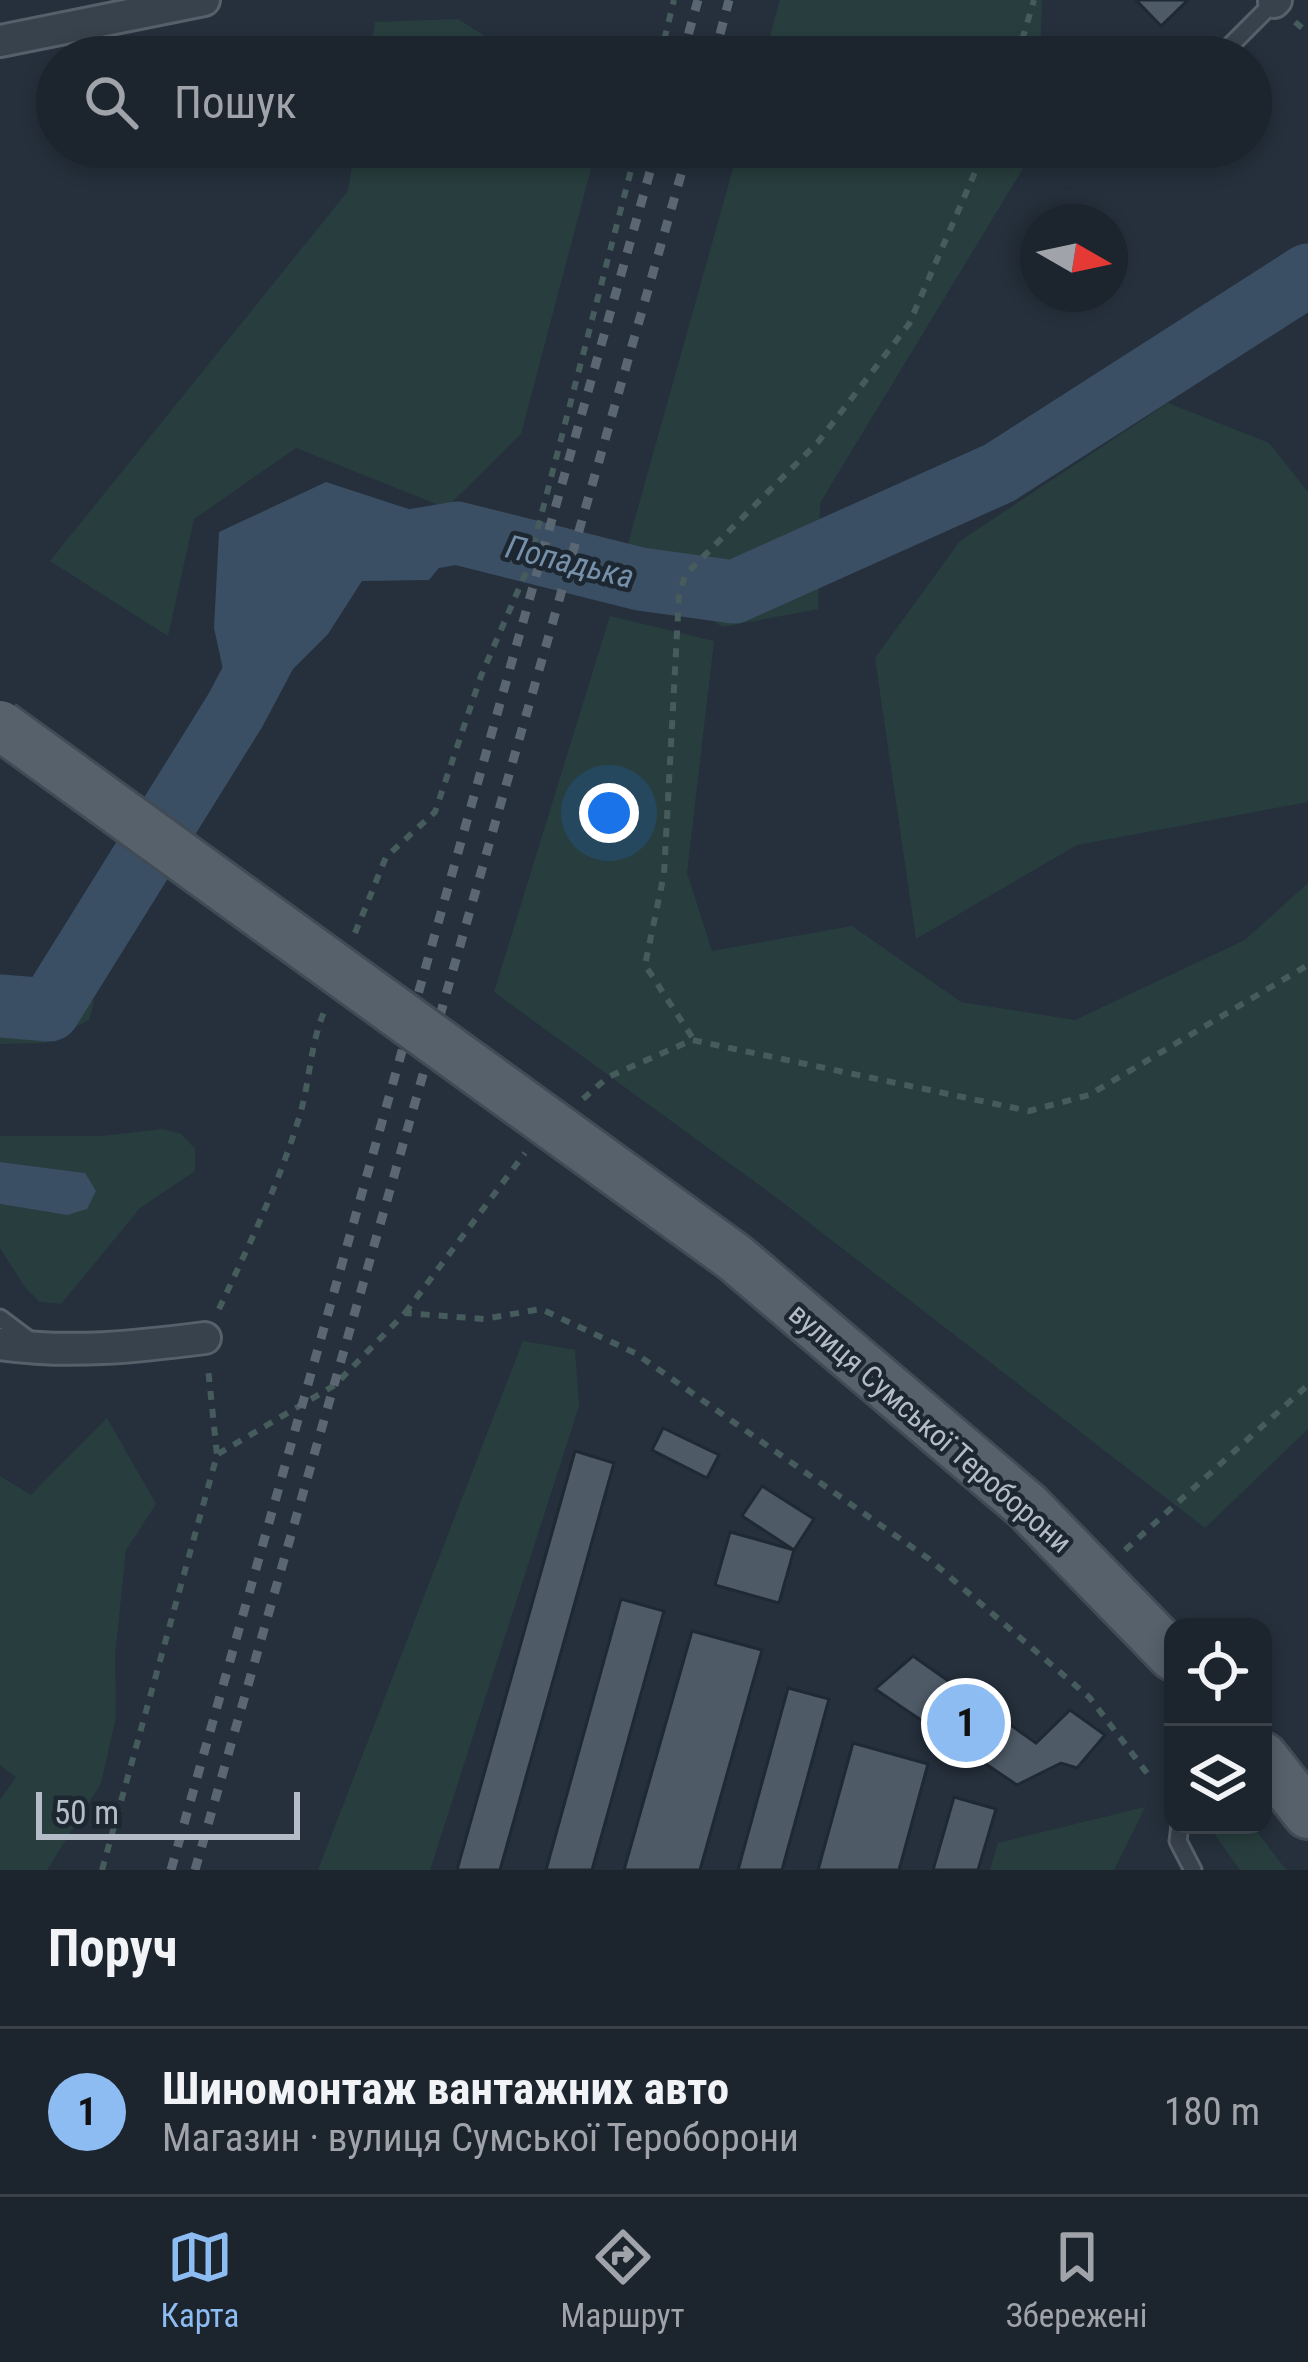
<!DOCTYPE html>
<html lang="uk">
<head>
<meta charset="utf-8">
<style>
  body { margin:0; font-family:"Roboto Condensed",sans-serif; background:#252c35; color:#f1f3f6 }
  .controls { position:absolute; right:36px; bottom:36px; display:grid; overflow:hidden; border-radius:24px; box-shadow:0 6px 18px #0003 }
  .controls button { width:108px; height:108px; display:grid; place-items:center; padding:0; border:0; border-bottom:3px solid #3a4149; background:#1c242d; color:#f1f3f6; font:60px sans-serif }
  .compass { position:absolute; left:1020px; top:204px; width:108px; height:108px; border-radius:50%; background:#1c242d; box-shadow:0 6px 18px #0003; rotate:99deg }
  .scale { position:absolute; left:36px; bottom:30px; width:264px; box-sizing:border-box; padding-left:12px; border:6px solid #b4bdc7; border-top:0; font-size:33px; line-height:42px; white-space:nowrap; color:#b4bdc7; -webkit-text-stroke:9px #1d2731; paint-order:stroke }
  .you { position:absolute; left:609px; top:813px; width:42px; height:42px; margin:-30px; border:9px solid #fff; border-radius:50%; background:#1a73e8; box-shadow:0 0 0 18px #1a73e833 }
  .badge { display:grid; place-items:center; width:78px; height:78px; border-radius:50%; background:#8dbcf3; color:#111; font-size:39px; font-weight:700 }
  .pin { position:absolute; translate:-50% -50%; border:6px solid #fff; box-shadow:0 3px 12px #0006 }
  .list { margin:0; padding:0; list-style:none }
  h2 { display:flex; justify-content:space-between; align-items:center; height:156px; margin:0; padding:0 48px; font-size:51px }
  h2 small { font-size:39px; font-weight:400; color:#a0a4aa }
  .list li { display:grid; grid-template-columns:78px 1fr auto; gap:36px; align-items:center; box-sizing:border-box; height:168px; padding:0 48px; border-top:3px solid #3a4149 }
  .list b { display:block; font-size:45px; white-space:nowrap }
  .list p { margin:0; font-size:39px; white-space:nowrap; color:#a0a4aa }
  .list em { font-size:39px; font-style:normal; color:#a0a4aa }
  .icon { flex:none; width:66px; height:66px; fill:none; stroke:currentColor; stroke-width:2; stroke-linecap:round; stroke-linejoin:round }
  .map { position:relative; flex:none; width:1308px; height:1870px; overflow:hidden }
  .search { position:absolute; background:#1c242d; box-shadow:0 6px 18px #0003; left:36px; right:36px; top:36px; height:132px; display:flex; align-items:center; gap:30px; box-sizing:border-box; padding:0 42px; border-radius:66px; color:#a0a4aa; font-size:45px }
  .sheet { height:324px; background:#1c242d }
  nav { display:flex; justify-content:space-around; align-items:center; box-sizing:border-box; height:168px; border-top:3px solid #3a4149; background:#1c242d; font-size:33px; color:#a0a4aa }
  nav a { display:grid; justify-items:center; gap:6px }
  nav .on { color:#8dbcf3 }
  .map>svg:first-child { display:block }
  .green { fill:#283e3e }
  .water { fill:#3b4f64 }
  .lines { fill:none; stroke-linecap:round; stroke-linejoin:round }
  .river { stroke:#3b4f64; stroke-width:63 }
  .building { fill:#4e5b67; stroke:#1f2933; stroke-width:3 }
  .lane-casing { stroke:#56606a; stroke-width:21 }
  .street-casing { stroke:#56606a; stroke-width:36 }
  .primary-casing { stroke:#414b55; stroke-width:54 }
  .path { stroke:#465b5c; stroke-width:6; stroke-dasharray:9 9; stroke-linecap:butt }
  .lane { stroke:#38424c; stroke-width:15 }
  .street { stroke:#38424c; stroke-width:30 }
  .primary { stroke:#56616c; stroke-width:48 }
  .rail { stroke:#5b6673; stroke-width:9; stroke-dasharray:12 12; stroke-linecap:butt }
  .primary-bridge-casing { stroke:#414b55; stroke-width:54; stroke-linecap:butt }
  .primary-bridge { stroke:#56616c; stroke-width:48 }
  .labels { text-anchor:middle; stroke-width:9; stroke-linejoin:round; paint-order:stroke }
  .street-label { font-size:30px; fill:#b4bdc7; stroke:#1d2731 }
  .water-label { font-size:33px; font-style:italic; fill:#7690aa; stroke:#1d2731 }
</style>
</head>
<body>
<div class="map">
<svg width="1308" height="1870" viewBox="0 0 1308 1870">
  <rect width="100%" height="100%" fill="#25303c"/>
  <g class="green">
    <path d="M 780,0 L 1042,0 L 1040,57 L 764,57 Z"/>
    <path d="M 458,19 L 518,57 L 369,57 L 375,22 Z"/>
    <path d="M 355,147 L 582,147 L 592,165 L 521,434 L 446,508 L 296,448 L 194,519 L 168,636 L 50,561 L 348,191 Z"/>
    <path d="M 739,147 L 1036,147 L 820,503 L 818,609 L 722,627 L 625,554 Z"/>
    <path d="M 1168,403 L 1269,443 L 1308,492 L 1308,802 L 1077,845 L 916,939 L 875,658 L 960,541 Z"/>
    <path d="M 610,616 L 714,641 L 687,873 L 712,951 L 852,926 L 961,1002 L 1075,1020 L 1245,940 L 1308,883 L 1308,1429 L 1205,1528 L 777,1198 L 494,992 Z"/>
    <path d="M 0,980 L 94,1001 L 89,1020 L 45,1043 L 0,1044 Z"/>
    <path d="M 163,1129 L 181,1134 L 195,1149 L 195,1171 L 140,1208 L 61,1304 L 40,1302 L 25,1287 L 0,1248 L 0,1204 L 67,1215 L 84,1173 L 0,1162 L 0,1136 L 102,1136 Z"/>
    <path d="M 523,1341 L 575,1350 L 579,1406 L 430,1870 L 318,1870 Z"/>
    <path d="M 107,1418 L 156,1504 L 126,1550 L 115,1655 L 116,1717 L 101,1783 L 47,1870 L 0,1870 L 0,1800 L 16,1777 L 0,1765 L 0,1476 L 31,1495 Z"/>
    <path d="M 1145,1807 L 1114,1870 L 990,1870 L 998,1843 Z"/>
    <path d="M 1208,1825 L 1252,1825 L 1286,1870 L 1240,1870 Z"/>
  </g>
  <g class="water">
    <path d="M 326,482 L 430,516 L 457,533 L 450,554 L 429,580 L 362,581 L 328,634 L 254,708 L 240,714 L 231,706 L 214,628 L 219,532 Z"/>
    <path d="M 0,1162 L 85,1173 L 96,1191 L 87,1209 L 67,1215 L 0,1204 Z"/>
  </g>
  <g class="lines">
    <g class="river">
      <path d="M 375,547 L 457,533 L 640,579 L 734,592 L 999,473 L 1308,275"/>
      <path d="M 0,1006 L 49,1010 L 235,711 L 276,634"/>
    </g>
  </g>
  <g class="building">
    <path d="M 1136,0 L 1187,0 L 1187,1 L 1161,26 Z"/>
    <path d="M 663,1428 L 719,1455 L 707,1478 L 652,1450 Z"/>
    <path d="M 575,1451 L 614,1463 L 500,1870 L 457,1870 Z"/>
    <path d="M 762,1486 L 814,1519 L 794,1550 L 742,1516 Z"/>
    <path d="M 730,1532 L 794,1550 L 779,1603 L 715,1585 Z"/>
    <path d="M 621,1599 L 664,1611 L 592,1870 L 546,1870 Z"/>
    <path d="M 692,1631 L 762,1650 L 700,1870 L 624,1870 Z"/>
    <path d="M 913,1656 L 1036,1743 L 1070,1710 L 1105,1735 L 1077,1768 L 1061,1763 L 1017,1785 L 875,1689 Z"/>
    <path d="M 788,1688 L 829,1699 L 782,1870 L 738,1870 Z"/>
    <path d="M 853,1743 L 928,1764 L 899,1870 L 818,1870 Z"/>
    <path d="M 954,1797 L 996,1809 L 978,1870 L 933,1870 Z"/>
  </g>
  <g class="lines">
    <defs>
      <g id="lane">
        <path d="M 1219,57 L 1274,2"/>
        <path d="M 0,1318 L 36,1345"/>
        <path d="M 1180,1825 L 1178,1841 L 1193,1870"/>
      </g>
      <g id="street">
        <path d="M 1274,2 L 1276,0"/>
        <path d="M 0,41 L 204,0"/>
        <path d="M 0,1344 C 70,1354 135,1347 205,1338"/>
      </g>
      <g id="primary">
        <path d="M 734,1257 L 1027,1506 L 1173,1656"/>
        <path d="M 1263,1757 L 1308,1814"/>
      </g>
    </defs>
    <use href="#lane" class="lane-casing"/>
    <use href="#street" class="street-casing"/>
    <use href="#primary" class="primary-casing"/>
    <g class="path">
      <path d="M 1295,22 L 1308,33"/>
      <path d="M 660,57 L 674,0"/>
      <path d="M 1017,57 L 1034,0"/>
      <path d="M 355,933 L 386,857 L 435,812 L 481,676 L 527,570 L 637,147"/>
      <path d="M 692,1037 L 645,965 L 664,874 L 679,596 L 685,575 L 818,442 L 909,324 L 986,147"/>
      <path d="M 583,1099 L 608,1077 L 692,1040 L 1029,1111 L 1089,1095 L 1308,965"/>
      <path d="M 219,1309 C 248,1247 278,1186 298,1121 C 310,1085 309,1048 324,1012"/>
      <path d="M 405,1313 L 525,1153"/>
      <path d="M 218,1454 L 335,1385 L 405,1313 L 484,1319 L 541,1309 L 635,1353 L 929,1559 L 1090,1698 L 1150,1777"/>
      <path d="M 1125,1550 L 1308,1385"/>
      <path d="M 102,1870 L 217,1455 L 208,1368"/>
    </g>
    <use href="#lane" class="lane"/>
    <use href="#street" class="street"/>
    <use href="#primary" class="primary"/>
    <g class="rail">
      <path d="M 682,57 L 698,0"/>
      <path d="M 714,57 L 729,0"/>
      <path d="M 171,1870 L 657,147"/>
      <path d="M 195,1870 L 689,147"/>
    </g>
    <defs>
      <path id="primary-bridge" d="M 0,725 L 734,1257"/>
    </defs>
    <use href="#primary-bridge" class="primary-bridge-casing"/>
    <use href="#primary-bridge" class="primary-bridge"/>
  </g>
  <g class="labels">
    <g class="street-label">
      <text transform="translate(930 1428) rotate(41)" y="10">вулиця Сумської Тероборони</text>
    </g>
    <g class="water-label">
      <text transform="translate(570 561) rotate(14)" y="12">Попадька</text>
    </g>
  </g>
</svg>
<div class="controls">
<button><svg class="icon" aria-label="locate" viewBox="0 0 24 24"><circle cx="12" cy="12" r="6"/><path d="M12 2v4M12 18v4M2 12h4M18 12h4"/></svg></button>
<button><svg class="icon" aria-label="layers" viewBox="0 0 24 24"><path d="M12 4l9 5-9 5-9-5zM3 14l9 5 9-5"/></svg></button>
</div>
<svg class="compass" viewBox="-18 -18 36 36"><path d="M0-13l5 13h-10z" fill="#e53935"/><path d="M0 13l5-13h-10z" fill="#a0a4aa"/></svg>
<div class="scale">50 m</div>
<div class="you"></div>
<div class="pin badge" style="left:966px;top:1723px">1</div>
<div class="search"><svg class="icon" aria-label="search" viewBox="0 0 24 24"><circle cx="10" cy="10" r="6"/><path d="M15 15l6 6"/></svg>Пошук</div>
</div>
<section class="sheet">
<h2>Поруч<small></small></h2>
<ul class="list">
<li><span class="badge">1</span><div><b>Шиномонтаж вантажних авто</b><p>Магазин · вулиця Сумської Тероборони</p></div><em>180 m</em></li>
</ul>
</section>
<nav>
<a class="on"><svg class="icon" aria-label="map" viewBox="0 0 24 24"><path d="M3 6l6-2 6 2 6-2v14l-6 2-6-2-6 2zM9 4v14M15 6v14"/></svg>Карта</a>
<a><svg class="icon" aria-label="directions" viewBox="0 0 24 24"><path d="M12 3l9 9-9 9-9-9zM9 14v-3h6M13 9l2 2-2 2"/></svg>Маршрут</a>
<a><svg class="icon" aria-label="saved" viewBox="0 0 24 24"><path d="M7 4h10v16l-5-4-5 4z"/></svg>Збережені</a>
</nav>
</body>
</html>
